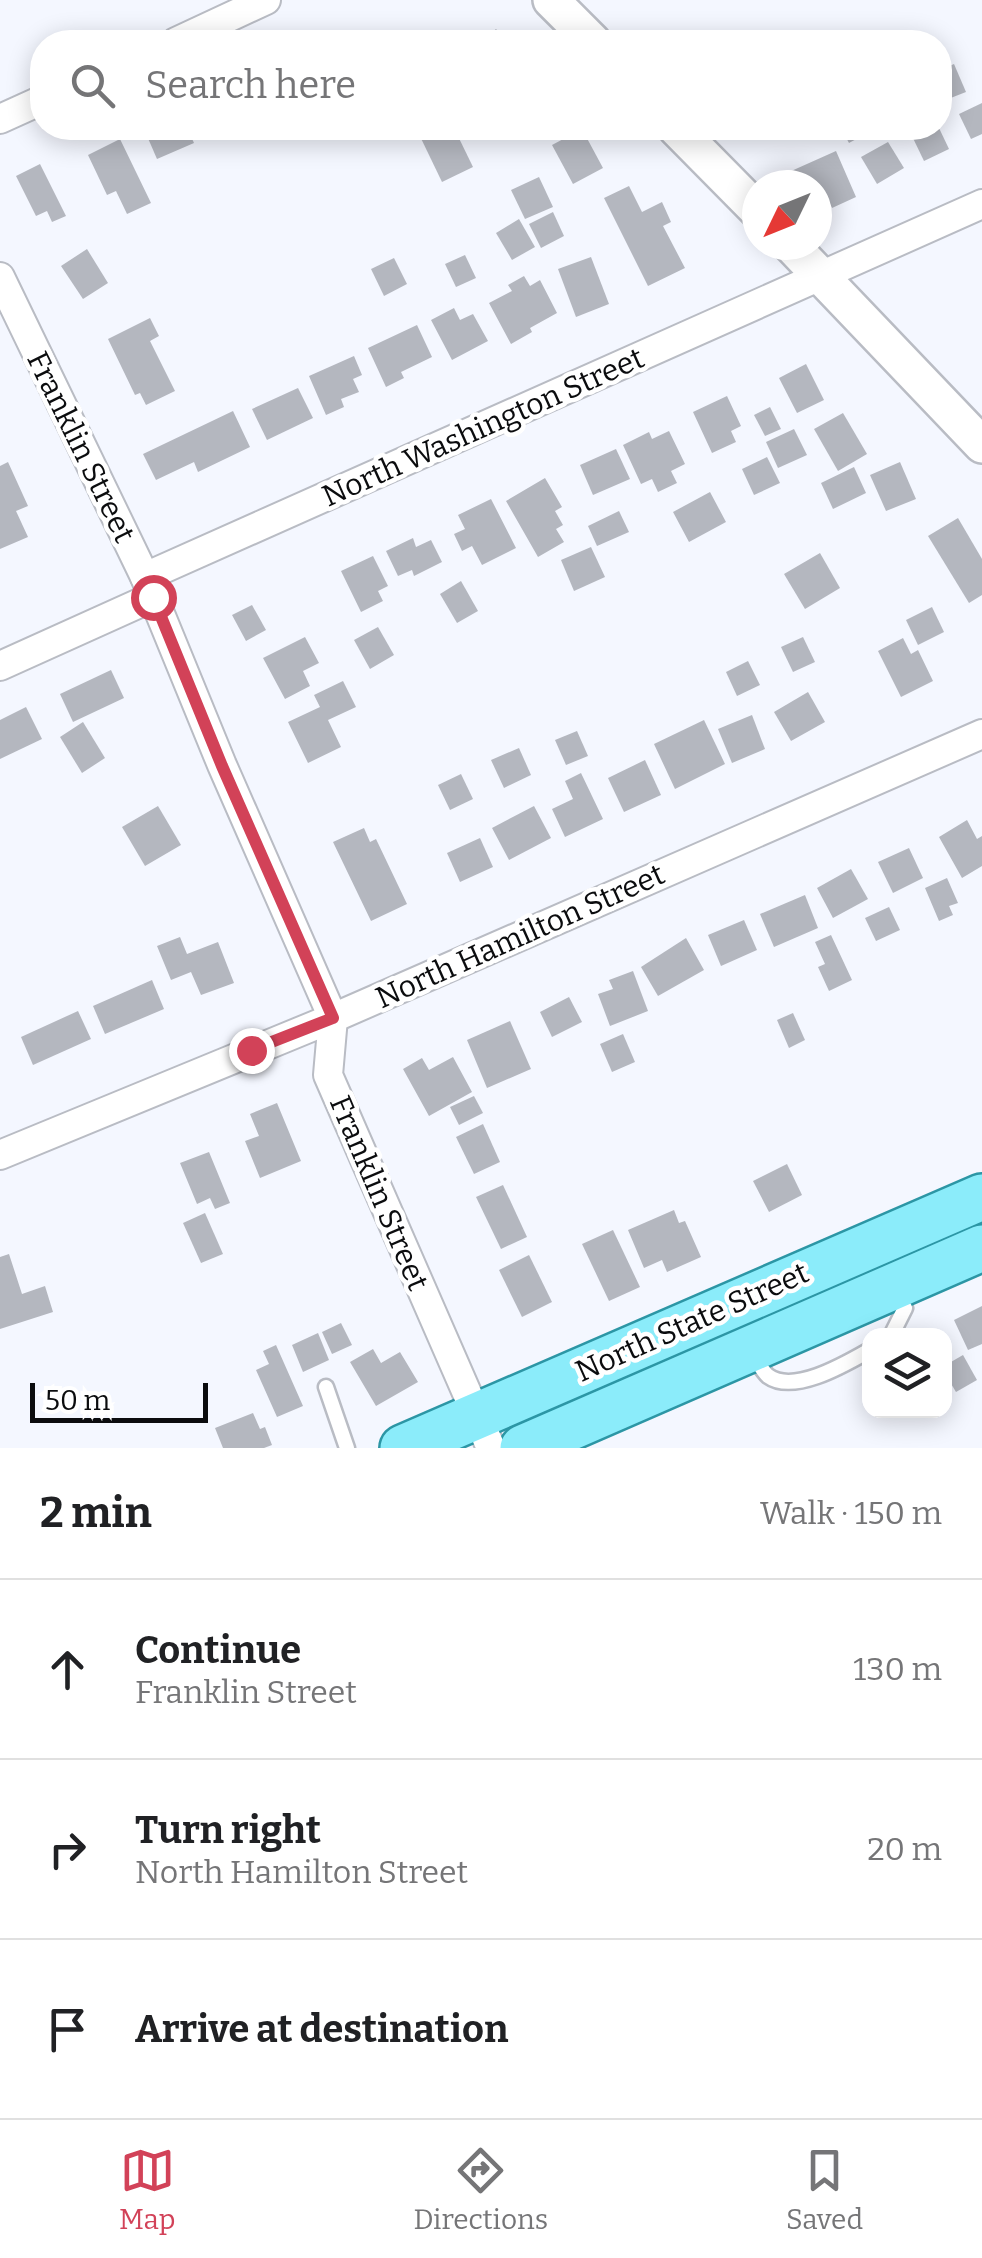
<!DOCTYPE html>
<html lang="en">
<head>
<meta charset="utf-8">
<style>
  body { margin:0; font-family:Bitter,serif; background:#f6f6f6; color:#202124 }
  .controls { position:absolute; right:30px; bottom:30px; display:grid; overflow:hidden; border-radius:20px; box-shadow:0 5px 25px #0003 }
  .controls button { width:90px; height:90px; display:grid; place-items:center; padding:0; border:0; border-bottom:2px solid #e0e0e0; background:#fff; color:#202124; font:50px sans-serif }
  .compass { position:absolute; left:742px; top:170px; width:90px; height:90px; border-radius:50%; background:#fff; box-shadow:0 5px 25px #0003; rotate:227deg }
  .scale { position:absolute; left:30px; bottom:25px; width:178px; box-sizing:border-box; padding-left:10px; border:5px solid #0b0c0e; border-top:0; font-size:28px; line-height:35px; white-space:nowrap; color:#0b0c0e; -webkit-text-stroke:8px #fff; paint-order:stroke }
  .stop { position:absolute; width:30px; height:30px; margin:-22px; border:8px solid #d24258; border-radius:50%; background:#fff }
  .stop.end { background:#d24258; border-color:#fff; box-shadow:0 2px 10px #0008 }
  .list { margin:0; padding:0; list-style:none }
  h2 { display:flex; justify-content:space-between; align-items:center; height:130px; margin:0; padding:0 40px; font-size:42px }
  h2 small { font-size:32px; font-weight:400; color:#757577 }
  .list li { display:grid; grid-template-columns:65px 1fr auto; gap:30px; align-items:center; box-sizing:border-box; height:180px; padding:0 40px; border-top:2px solid #e0e0e0 }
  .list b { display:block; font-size:38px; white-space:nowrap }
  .list p { margin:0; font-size:32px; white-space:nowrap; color:#757577 }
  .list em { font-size:32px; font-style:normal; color:#757577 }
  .icon { flex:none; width:55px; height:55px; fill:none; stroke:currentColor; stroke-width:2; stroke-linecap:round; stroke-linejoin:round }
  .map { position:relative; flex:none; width:982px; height:1448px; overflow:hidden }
  .search { position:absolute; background:#fff; box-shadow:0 5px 25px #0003; left:30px; right:30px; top:30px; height:110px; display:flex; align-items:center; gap:25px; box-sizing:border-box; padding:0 35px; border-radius:40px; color:#757577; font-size:38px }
  .sheet { height:670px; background:#fff }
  nav { display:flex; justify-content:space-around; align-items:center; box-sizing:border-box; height:140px; border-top:2px solid #e0e0e0; background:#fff; font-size:28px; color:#757577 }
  nav a { display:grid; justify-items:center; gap:5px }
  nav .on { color:#d24258 }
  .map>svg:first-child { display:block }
  .building { fill:#b4b7bf }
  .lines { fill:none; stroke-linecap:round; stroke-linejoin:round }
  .service-casing { stroke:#b9bcc4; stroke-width:19 }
  .minor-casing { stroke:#b9bcc4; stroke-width:32 }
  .tertiary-casing { stroke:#b9bcc4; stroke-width:40 }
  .primary-casing { stroke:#2c96a5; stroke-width:50 }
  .service { stroke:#fff; stroke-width:14 }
  .minor { stroke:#fff; stroke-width:28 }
  .tertiary { stroke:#fff; stroke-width:35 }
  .primary { stroke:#8becfa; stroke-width:45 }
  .route { stroke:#d24258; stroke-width:12 }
  .labels { text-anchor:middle; stroke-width:9; stroke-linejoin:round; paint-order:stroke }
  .street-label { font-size:30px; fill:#0b0c0e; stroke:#fff }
</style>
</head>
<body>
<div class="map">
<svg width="982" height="1448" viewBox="0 0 982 1448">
  <rect width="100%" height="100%" fill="#f4f7ff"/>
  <g class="building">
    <path d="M 496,29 L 508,42 L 480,42 Z"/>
    <path d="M 954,64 L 966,92 L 943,101 L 940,92 L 940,70 Z"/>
    <path d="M 982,103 L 982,134 L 971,139 L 959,114 Z"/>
    <path d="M 148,128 L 187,128 L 194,143 L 157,159 L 144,129 Z"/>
    <path d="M 274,128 L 298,128 L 299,130 L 280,139 Z"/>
    <path d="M 416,128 L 454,128 L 473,167 L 442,182 Z"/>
    <path d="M 841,128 L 869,128 L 871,131 L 849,143 Z"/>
    <path d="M 926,128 L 939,128 L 949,149 L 924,161 L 911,134 Z"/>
    <path d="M 582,129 L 603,168 L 573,184 L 552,145 Z"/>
    <path d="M 120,139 L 151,203 L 127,214 L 116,191 L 107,195 L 88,155 Z"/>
    <path d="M 888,142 L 904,168 L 877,184 L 861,157 Z"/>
    <path d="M 836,151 L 856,197 L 832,208 L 821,186 L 795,185 L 789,172 Z"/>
    <path d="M 40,164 L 66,216 L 52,222 L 47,211 L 36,216 L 16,176 Z"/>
    <path d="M 539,177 L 553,207 L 525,219 L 511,190 Z"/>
    <path d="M 629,186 L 642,212 L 662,202 L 671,222 L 663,226 L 685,268 L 648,286 L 604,198 Z"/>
    <path d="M 553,212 L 564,236 L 541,248 L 529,224 Z"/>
    <path d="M 519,219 L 535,247 L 512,260 L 496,233 Z"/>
    <path d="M 87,249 L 108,283 L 83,299 L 61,266 Z"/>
    <path d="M 465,255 L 476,278 L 456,287 L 445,264 Z"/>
    <path d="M 591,257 L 609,304 L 576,317 L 558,269 Z"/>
    <path d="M 394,258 L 407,284 L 384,296 L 371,269 Z"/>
    <path d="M 524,276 L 530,286 L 540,280 L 557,313 L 530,328 L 532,332 L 511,344 L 489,303 L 512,291 L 508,285 Z"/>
    <path d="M 454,308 L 460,320 L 473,314 L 488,341 L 452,360 L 431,320 Z"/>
    <path d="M 150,318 L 159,336 L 150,341 L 175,391 L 146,405 L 140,393 L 135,395 L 108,339 Z"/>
    <path d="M 417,325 L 432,357 L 401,372 L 404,378 L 386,387 L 368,348 Z"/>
    <path d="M 354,356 L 362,375 L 353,379 L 359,392 L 341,399 L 344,407 L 326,415 L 309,376 Z"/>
    <path d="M 806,364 L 824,400 L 797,413 L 779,378 Z"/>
    <path d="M 298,388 L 313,418 L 267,440 L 252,409 Z"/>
    <path d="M 727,396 L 741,426 L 731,431 L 736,442 L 712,453 L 693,412 Z"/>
    <path d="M 770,407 L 781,429 L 765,436 L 754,415 Z"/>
    <path d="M 233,411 L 250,447 L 198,472 L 194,462 L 156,480 L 143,454 Z"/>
    <path d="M 843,413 L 867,454 L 838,471 L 814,429 Z"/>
    <path d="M 794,429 L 807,455 L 778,468 L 766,442 Z"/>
    <path d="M 669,431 L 685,464 L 671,471 L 677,483 L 658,492 L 652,479 L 641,484 L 623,445 L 649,432 L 652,439 Z"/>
    <path d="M 616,449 L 630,479 L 593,495 L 580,465 Z"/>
    <path d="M 767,457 L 780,483 L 754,495 L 742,469 Z"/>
    <path d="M 8,462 L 28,506 L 16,511 L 28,537 L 0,549 L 0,466 Z"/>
    <path d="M 900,462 L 916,499 L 886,511 L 870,475 Z"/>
    <path d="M 854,467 L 866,493 L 833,509 L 821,483 Z"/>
    <path d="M 545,478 L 562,507 L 555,511 L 563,525 L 556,529 L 564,542 L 538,557 L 506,501 Z"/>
    <path d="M 710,492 L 726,522 L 689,542 L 673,512 Z"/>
    <path d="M 491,499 L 516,548 L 482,565 L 472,546 L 462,551 L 454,534 L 465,529 L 458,515 Z"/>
    <path d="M 619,511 L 629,532 L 597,546 L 588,526 Z"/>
    <path d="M 958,518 L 982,559 L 982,595 L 969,603 L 928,536 Z"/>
    <path d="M 413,538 L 416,547 L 431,540 L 442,562 L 414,576 L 412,570 L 398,576 L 386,551 Z"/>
    <path d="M 591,547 L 605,577 L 574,591 L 561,560 Z"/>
    <path d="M 820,553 L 840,588 L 805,609 L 784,574 Z"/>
    <path d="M 373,556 L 388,586 L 378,591 L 383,601 L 361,612 L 341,571 Z"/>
    <path d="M 461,581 L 478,611 L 457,623 L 440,594 Z"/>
    <path d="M 252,605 L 266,630 L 246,641 L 232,615 Z"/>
    <path d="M 932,607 L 944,632 L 918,645 L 906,620 Z"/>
    <path d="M 378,627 L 394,655 L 370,669 L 354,640 Z"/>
    <path d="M 305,637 L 319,663 L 303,671 L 310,686 L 285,699 L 263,658 Z"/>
    <path d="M 803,637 L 815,662 L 793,672 L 781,647 Z"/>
    <path d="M 903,638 L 911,654 L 918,650 L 933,681 L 901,697 L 878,651 Z"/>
    <path d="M 748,661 L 760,685 L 737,696 L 726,672 Z"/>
    <path d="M 111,670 L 124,698 L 73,722 L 60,694 Z"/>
    <path d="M 343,681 L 356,707 L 328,720 L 341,747 L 308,763 L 288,722 L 320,707 L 314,695 Z"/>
    <path d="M 808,692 L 825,722 L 791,741 L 774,712 Z"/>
    <path d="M 26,707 L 42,739 L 0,759 L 0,720 Z"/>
    <path d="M 752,715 L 765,749 L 732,763 L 718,729 Z"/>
    <path d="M 704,720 L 725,764 L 675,789 L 654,744 Z"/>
    <path d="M 83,722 L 105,758 L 82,773 L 60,737 Z"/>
    <path d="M 577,731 L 588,756 L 566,765 L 555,740 Z"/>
    <path d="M 519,748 L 531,775 L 504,788 L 491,760 Z"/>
    <path d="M 645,760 L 661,795 L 624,812 L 608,778 Z"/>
    <path d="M 581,773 L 603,819 L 565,837 L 552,809 L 573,799 L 565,781 Z"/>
    <path d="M 461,774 L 473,799 L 450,810 L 438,785 Z"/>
    <path d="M 158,806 L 181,845 L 145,866 L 122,827 Z"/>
    <path d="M 534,806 L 551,838 L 509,860 L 492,828 Z"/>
    <path d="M 967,820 L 977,839 L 982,836 L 982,866 L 962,878 L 939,837 Z"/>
    <path d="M 364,828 L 370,842 L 376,839 L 407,904 L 371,921 L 333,842 Z"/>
    <path d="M 480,838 L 493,867 L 460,882 L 447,853 Z"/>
    <path d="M 909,848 L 923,878 L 893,893 L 878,862 Z"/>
    <path d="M 851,869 L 868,899 L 833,918 L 817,888 Z"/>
    <path d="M 947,878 L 958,903 L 949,906 L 953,915 L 939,921 L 925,888 Z"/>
    <path d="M 805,895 L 818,928 L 774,947 L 760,914 Z"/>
    <path d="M 889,907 L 900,930 L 876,941 L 865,918 Z"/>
    <path d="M 744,920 L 757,950 L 721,966 L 708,935 Z"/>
    <path d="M 831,935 L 852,980 L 829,991 L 818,967 L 825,964 L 815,942 Z"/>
    <path d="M 180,937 L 187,954 L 218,942 L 234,983 L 201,995 L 191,972 L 171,980 L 157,946 Z"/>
    <path d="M 686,938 L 704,970 L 658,996 L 641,967 Z"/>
    <path d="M 633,971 L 648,1011 L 610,1026 L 598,994 L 613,989 L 609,980 Z"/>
    <path d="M 152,980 L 164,1009 L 105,1034 L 93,1006 Z"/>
    <path d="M 569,997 L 582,1022 L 552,1037 L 540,1012 Z"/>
    <path d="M 78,1011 L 91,1039 L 33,1065 L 21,1037 Z"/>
    <path d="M 793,1013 L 805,1040 L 789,1048 L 777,1020 Z"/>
    <path d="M 510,1021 L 531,1069 L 487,1088 L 467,1040 Z"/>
    <path d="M 623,1034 L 635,1062 L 612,1072 L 600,1044 Z"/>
    <path d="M 453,1057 L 472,1092 L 429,1116 L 403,1069 L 422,1058 L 429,1070 Z"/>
    <path d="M 474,1096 L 483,1113 L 459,1125 L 450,1107 Z"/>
    <path d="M 277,1103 L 301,1161 L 260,1178 L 245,1141 L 259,1136 L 250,1114 Z"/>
    <path d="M 483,1124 L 500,1162 L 474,1174 L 456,1137 Z"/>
    <path d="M 209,1152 L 230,1203 L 215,1209 L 210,1198 L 197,1204 L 180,1163 Z"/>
    <path d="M 787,1164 L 802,1195 L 769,1212 L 753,1181 Z"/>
    <path d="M 503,1185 L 527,1237 L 501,1249 L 476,1197 Z"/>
    <path d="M 674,1210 L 679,1223 L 685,1221 L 701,1257 L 667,1272 L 662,1260 L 644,1268 L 628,1230 Z"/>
    <path d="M 205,1213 L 223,1254 L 201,1263 L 183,1223 Z"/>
    <path d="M 613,1230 L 640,1287 L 609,1301 L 582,1244 Z"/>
    <path d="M 9,1254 L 22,1294 L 45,1286 L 53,1312 L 0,1329 L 0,1257 Z"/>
    <path d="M 529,1255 L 552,1302 L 522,1317 L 499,1270 Z"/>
    <path d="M 982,1306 L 982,1344 L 968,1350 L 954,1320 Z"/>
    <path d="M 341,1323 L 352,1345 L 332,1354 L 322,1332 Z"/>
    <path d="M 318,1333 L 329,1360 L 303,1372 L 292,1345 Z"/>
    <path d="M 276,1345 L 303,1406 L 277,1417 L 256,1370 L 269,1364 L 263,1351 Z"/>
    <path d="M 373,1349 L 381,1363 L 400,1352 L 418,1382 L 376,1406 L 350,1362 Z"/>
    <path d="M 963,1355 L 977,1380 L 956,1392 L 944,1372 L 944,1366 Z"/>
    <path d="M 253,1413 L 260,1429 L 265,1427 L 272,1445 L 264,1448 L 223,1448 L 215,1428 Z"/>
  </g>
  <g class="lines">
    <defs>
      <g id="service">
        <path d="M 891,1336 L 905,1308 L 895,1292"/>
        <path d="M 754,1356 C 758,1362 763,1372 768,1376 C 794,1395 847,1363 870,1350"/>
        <path d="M 326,1387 L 347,1448"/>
      </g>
      <g id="minor">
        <path d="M 176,42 L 266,0"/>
        <path d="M 0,119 L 42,100"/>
        <path d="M 0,277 L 145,577 L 222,765 L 333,1018 L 328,1075 L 491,1448"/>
        <path d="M 145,577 L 982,204"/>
        <path d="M 0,666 L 153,597"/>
        <path d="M 0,1155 L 333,1018 L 982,734"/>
      </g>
      <g id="tertiary">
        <path d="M 551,0 L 593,42"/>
        <path d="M 676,128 L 757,210"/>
        <path d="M 791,245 L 982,445"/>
      </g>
      <g id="primary">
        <path d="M 403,1448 L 982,1197"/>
        <path d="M 523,1448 L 982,1248"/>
      </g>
    </defs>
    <use href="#service" class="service-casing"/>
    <use href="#minor" class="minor-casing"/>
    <use href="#tertiary" class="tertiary-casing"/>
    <use href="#primary" class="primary-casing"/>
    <use href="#service" class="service"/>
    <use href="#minor" class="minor"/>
    <use href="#tertiary" class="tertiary"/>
    <use href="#primary" class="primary"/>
  </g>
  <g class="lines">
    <path class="route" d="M 153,597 L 222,766 L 333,1018 L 251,1050"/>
  </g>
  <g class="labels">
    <g class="street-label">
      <text transform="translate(483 427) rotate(-24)" y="10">North Washington Street</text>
      <text transform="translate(81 447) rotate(64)" y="10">Franklin Street</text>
      <text transform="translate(520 936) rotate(-24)" y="10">North Hamilton Street</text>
      <text transform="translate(379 1193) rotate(67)" y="10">Franklin Street</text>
      <text transform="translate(692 1322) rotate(-24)" y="10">North State Street</text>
    </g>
  </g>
</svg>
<div class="controls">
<button><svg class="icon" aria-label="layers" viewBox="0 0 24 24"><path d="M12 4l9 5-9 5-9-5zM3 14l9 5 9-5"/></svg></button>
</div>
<svg class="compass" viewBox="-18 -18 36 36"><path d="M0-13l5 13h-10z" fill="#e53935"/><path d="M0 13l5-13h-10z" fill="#757577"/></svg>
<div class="scale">50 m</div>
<div class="stop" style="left:153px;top:597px"></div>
<div class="stop end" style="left:251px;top:1050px"></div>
<div class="search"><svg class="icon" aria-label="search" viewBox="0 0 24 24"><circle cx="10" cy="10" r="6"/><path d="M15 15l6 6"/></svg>Search here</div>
</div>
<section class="sheet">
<h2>2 min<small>Walk · 150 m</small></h2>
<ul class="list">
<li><svg class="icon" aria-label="ahead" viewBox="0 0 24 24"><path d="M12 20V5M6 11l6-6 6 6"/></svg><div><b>Continue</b><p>Franklin Street</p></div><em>130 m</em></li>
<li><svg class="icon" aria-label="right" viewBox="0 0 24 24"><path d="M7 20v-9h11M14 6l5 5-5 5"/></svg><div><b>Turn right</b><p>North Hamilton Street</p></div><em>20 m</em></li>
<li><svg class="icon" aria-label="arrive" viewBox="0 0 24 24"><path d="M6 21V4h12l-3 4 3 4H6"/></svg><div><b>Arrive at destination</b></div></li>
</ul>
</section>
<nav>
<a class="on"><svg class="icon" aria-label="map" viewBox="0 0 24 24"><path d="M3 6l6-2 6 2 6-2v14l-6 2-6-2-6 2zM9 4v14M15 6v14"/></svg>Map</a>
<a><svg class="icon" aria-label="directions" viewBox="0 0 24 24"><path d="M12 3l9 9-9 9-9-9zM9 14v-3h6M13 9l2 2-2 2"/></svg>Directions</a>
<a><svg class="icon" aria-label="saved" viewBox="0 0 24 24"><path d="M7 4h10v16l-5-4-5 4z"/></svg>Saved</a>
</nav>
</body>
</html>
